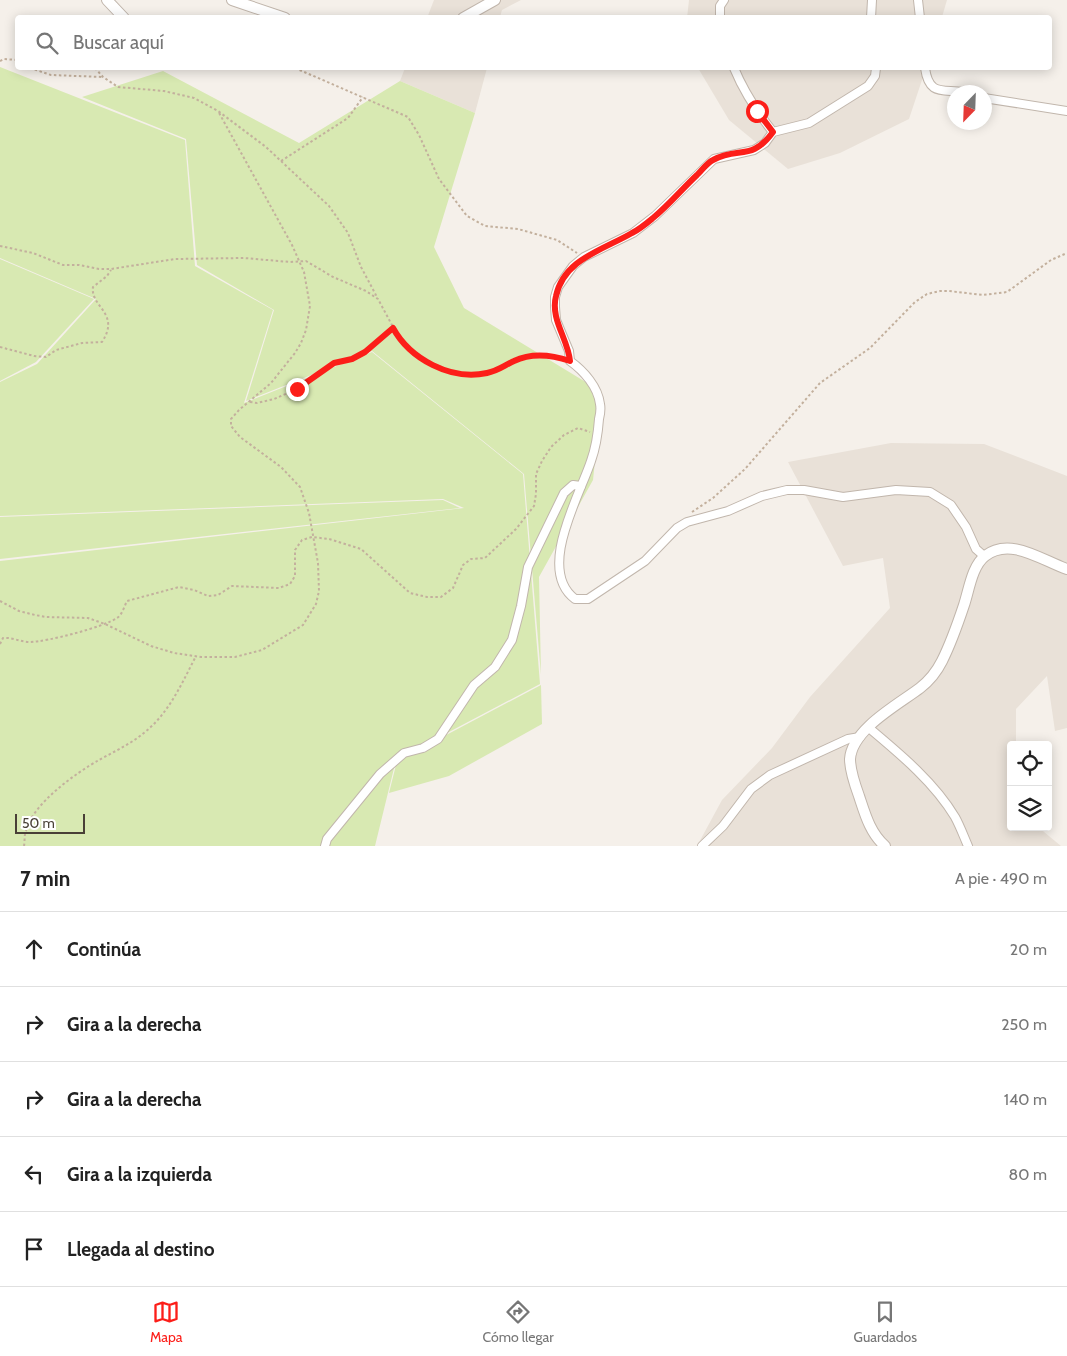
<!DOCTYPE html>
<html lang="es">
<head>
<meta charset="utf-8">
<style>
  body { margin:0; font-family:Cabin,sans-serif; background:#f6f6f6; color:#222 }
  .controls { position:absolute; right:15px; bottom:15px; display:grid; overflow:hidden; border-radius:5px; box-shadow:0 2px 12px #0003 }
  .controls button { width:45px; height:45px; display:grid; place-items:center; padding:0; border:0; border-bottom:1px solid #e0e0e0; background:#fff; color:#222; font:25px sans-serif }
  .compass { position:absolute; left:947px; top:85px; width:45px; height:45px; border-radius:50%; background:#fff; box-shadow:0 2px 12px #0003; rotate:203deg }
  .scale { position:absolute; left:15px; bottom:12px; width:70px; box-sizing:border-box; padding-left:5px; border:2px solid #494037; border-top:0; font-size:14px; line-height:18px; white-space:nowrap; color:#494037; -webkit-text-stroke:4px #fff; paint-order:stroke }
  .stop { position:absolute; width:15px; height:15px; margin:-11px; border:4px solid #fc1e19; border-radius:50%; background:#fff }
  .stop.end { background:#fc1e19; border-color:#fff; box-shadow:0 1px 5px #0008 }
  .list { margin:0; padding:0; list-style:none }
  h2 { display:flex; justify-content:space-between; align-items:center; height:65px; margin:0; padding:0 20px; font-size:21px }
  h2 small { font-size:16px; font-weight:400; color:#767676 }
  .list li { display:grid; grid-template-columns:32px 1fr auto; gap:15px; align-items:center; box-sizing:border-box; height:75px; padding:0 20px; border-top:1px solid #e0e0e0 }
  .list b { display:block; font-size:19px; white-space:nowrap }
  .list em { font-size:16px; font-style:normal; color:#767676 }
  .icon { flex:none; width:28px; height:28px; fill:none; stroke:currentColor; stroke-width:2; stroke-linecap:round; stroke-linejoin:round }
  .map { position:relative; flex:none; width:1067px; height:846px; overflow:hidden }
  .search { position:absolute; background:#fff; box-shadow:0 2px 12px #0003; left:15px; right:15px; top:15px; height:55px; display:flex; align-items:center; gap:12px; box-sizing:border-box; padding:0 18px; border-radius:5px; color:#767676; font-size:19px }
  .sheet { height:440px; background:#fff }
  nav { display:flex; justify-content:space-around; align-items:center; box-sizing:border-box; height:70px; border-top:1px solid #e0e0e0; background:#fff; font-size:14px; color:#767676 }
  nav a { display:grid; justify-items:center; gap:2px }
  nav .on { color:#fc1e19 }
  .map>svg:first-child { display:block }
  .residential { fill:#e9e1d8 }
  .green { fill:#d8e9b2 }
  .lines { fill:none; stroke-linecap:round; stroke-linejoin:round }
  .minor-casing { stroke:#c1b6ac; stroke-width:10 }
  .tertiary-casing { stroke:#c1b6ac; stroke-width:12 }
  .path { stroke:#c3b09d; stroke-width:2; stroke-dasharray:2.5 2.5; stroke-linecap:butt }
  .minor { stroke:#fff; stroke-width:8 }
  .tertiary { stroke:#fff; stroke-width:10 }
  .route { stroke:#fc1e19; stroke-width:6 }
</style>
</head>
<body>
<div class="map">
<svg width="1067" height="846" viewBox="0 0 1067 846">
  <rect width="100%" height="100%" fill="#f5f0ea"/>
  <g class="residential">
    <path d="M 434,0 L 521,0 L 502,10 L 500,17 L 427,18 Z"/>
    <path d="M 689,0 L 947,0 L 942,17 L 687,18 Z"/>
    <path d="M 405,68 L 487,68 L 475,113 L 400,81 Z"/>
    <path d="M 698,68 L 926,68 L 909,119 L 840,153 L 788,169 L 729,120 Z"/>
    <path d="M 891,443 L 984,444 L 1067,476 L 1067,728 L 1055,731 L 1047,676 L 1016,709 L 1016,745 L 1011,745 L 1011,827 L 1038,827 L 1061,846 L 697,846 L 722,800 L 772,748 L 810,697 L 890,608 L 883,558 L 843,566 L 788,462 Z"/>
  </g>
  <g class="green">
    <path d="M 0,67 L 185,140 L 195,266 L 273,310 L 244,403 L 372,352 L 523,474 L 540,684 L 396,760 L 375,846 L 0,846 L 0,561 L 464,508 L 443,499 L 0,516 L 0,382 L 37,364 L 96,299 L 0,258 Z"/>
    <path d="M 163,71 L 299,143 L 400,81 L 475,113 L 434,247 L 464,308 L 602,392 L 593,480 L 539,577 L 541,675 L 524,474 L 372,351 L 246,401 L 274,310 L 197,265 L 186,139 L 82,97 Z"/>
    <path d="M 0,259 L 94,299 L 36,362 L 0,381 Z"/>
    <path d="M 443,500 L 460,508 L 0,559 L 0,517 Z"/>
    <path d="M 541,685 L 542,724 L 449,776 L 389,793 L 397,761 Z"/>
  </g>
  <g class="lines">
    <defs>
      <g id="minor">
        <path d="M 918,0 L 920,18"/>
        <path d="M 720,18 L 720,6 L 724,0"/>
        <path d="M 871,18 L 872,0"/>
        <path d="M 734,68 C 744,92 757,112 773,132"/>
        <path d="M 876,68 L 875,76 L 868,86 L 809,123 L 773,132 L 765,143 L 754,150 L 714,159 L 655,216 L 633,233 L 584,257 L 573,266 L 558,287 L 555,297 L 555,307 L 556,320 L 569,351 L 570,361 C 584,371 598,387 600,404 C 601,409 600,415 599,419 C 598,433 596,447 591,461 C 580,495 536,570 575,599 L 588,599 L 645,561 L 677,528 L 687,522 L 728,511 L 762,496 L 787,490 L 804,490 L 843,497 L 896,490 L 930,492 L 951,505 L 966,527 L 976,549 L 984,556"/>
        <path d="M 925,68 C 929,96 942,89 963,92"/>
        <path d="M 984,98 L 1067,111"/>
        <path d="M 869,728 C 900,754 934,782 955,817 C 960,826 964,837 968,846"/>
        <path d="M 325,846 L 327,839 L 380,774 L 404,753 L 423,748 L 438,739 L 474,685 L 495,667 L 512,640 L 521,606 L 528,567 L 564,493 L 573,485 L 581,486"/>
        <path d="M 702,846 L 723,826 L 751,789 L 770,775 L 848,739 L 860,737"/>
      </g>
      <g id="tertiary">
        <path d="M 107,0 L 124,18"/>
        <path d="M 232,0 L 285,18"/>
        <path d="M 463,18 L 495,0"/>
        <path d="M 885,846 C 870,833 865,814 859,796 C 855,785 850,771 850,759 C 852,729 899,704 920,688 C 929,681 937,671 942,661 C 951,643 958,623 964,605 C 969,590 972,566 985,556 C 1010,536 1043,561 1067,569"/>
      </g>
    </defs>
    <use href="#minor" class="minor-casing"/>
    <use href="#tertiary" class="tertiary-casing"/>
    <g class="path">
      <path d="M 0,61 L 4,59 L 18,60"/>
      <path d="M 30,68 L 51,75 L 103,77"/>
      <path d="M 95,68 L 103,77 L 118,87 L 164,91 L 194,98 L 218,111 L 266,147 L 329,206 L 348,233 L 361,267 L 377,297"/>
      <path d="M 295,68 L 408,117 L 419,135 L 439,179 L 467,216 L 485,226 L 518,229 L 557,240 L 577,253"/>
      <path d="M 281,161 L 348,118 L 363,97"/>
      <path d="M 0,246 L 33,253 L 63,265 L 79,265 L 99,269 L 111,269 L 175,259 L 244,258 L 290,262 L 306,261 L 333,277 L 366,291 L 378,299 L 400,340 L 422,359 L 433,365 L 445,370 L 471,376 L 502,369 L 514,361 L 529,357 L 540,355 L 561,358"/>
      <path d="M 0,347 L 34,356 L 46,357 L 56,350 L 82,343 L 102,342 C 121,313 90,307 93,287 L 107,276 L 111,270"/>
      <path d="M 250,402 L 257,403 L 274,399 L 297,389 L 334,363 L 352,359 L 365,352 L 393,328"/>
      <path d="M 692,512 L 713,498 L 745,469 L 820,383 L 870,348 L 915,302 L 927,294 L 940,291 L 949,291 L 983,295 L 1007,292 L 1051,260 L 1067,253"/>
      <path d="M 0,601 L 19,611 L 35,615 L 46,617 L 88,618 L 105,624 L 151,646 L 174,653 L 201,657 L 235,657 L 262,650 L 303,625 L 316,604 L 319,591 L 318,563 L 309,513 L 300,487 L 281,467 L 240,437 L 231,426 L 231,419 L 239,410 L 271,383 L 295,353 L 301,343 L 306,330 L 310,306 L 304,272 L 292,245 L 218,111"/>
      <path d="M 0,644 L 3,638 C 12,637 20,642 30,642 C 46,642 104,627 117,618 C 122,615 124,607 127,601 L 179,587 L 194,590 L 208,596 L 218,595 L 232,586 L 279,588 L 290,584 L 295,576 L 295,550 L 302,540 L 312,537 L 329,539 L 361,549 L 410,593 L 427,597 L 441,597 L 453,588 L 463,565 L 471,559 L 485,558 L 516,529 L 534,506 L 536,494 L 536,474 L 542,461 L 551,447 L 564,435 L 578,428 L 590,432"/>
      <path d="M 24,846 C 25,841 24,835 26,831 C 32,804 76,773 99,760 C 115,751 131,744 145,732 C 169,713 182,683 196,656"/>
    </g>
    <use href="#minor" class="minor"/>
    <use href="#tertiary" class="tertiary"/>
  </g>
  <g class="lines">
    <path class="route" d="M 297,389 L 334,363 L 352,359 L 365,352 L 393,328 C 410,359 451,381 487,373 C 498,371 505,365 514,361 C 533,352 552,355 570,361 C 568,339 550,319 556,296 C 564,259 603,250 632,233 C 640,229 647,223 653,218 C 669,205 682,189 697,175 C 702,170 707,163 713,160 C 739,146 751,162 773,132 L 757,111"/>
  </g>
</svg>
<div class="controls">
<button><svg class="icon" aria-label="locate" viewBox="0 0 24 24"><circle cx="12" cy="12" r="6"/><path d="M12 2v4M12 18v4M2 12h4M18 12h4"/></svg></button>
<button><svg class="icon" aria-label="layers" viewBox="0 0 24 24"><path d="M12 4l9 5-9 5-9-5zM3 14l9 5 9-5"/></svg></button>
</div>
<svg class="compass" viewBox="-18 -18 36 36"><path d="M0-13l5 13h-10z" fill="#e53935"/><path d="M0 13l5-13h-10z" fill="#767676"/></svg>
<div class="scale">50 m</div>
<div class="stop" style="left:757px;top:111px"></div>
<div class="stop end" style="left:297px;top:389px"></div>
<div class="search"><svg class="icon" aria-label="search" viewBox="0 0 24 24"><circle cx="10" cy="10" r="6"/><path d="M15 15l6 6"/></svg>Buscar aquí</div>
</div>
<section class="sheet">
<h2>7 min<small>A pie · 490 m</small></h2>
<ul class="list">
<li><svg class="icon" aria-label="ahead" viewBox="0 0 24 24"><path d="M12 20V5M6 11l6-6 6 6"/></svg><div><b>Continúa</b></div><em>20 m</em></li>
<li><svg class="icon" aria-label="right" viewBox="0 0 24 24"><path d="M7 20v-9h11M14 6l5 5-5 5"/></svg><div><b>Gira a la derecha</b></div><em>250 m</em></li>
<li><svg class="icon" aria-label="right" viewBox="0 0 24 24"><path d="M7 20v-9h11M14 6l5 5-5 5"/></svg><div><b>Gira a la derecha</b></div><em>140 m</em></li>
<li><svg class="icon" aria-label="left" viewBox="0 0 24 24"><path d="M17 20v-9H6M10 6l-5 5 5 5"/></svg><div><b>Gira a la izquierda</b></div><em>80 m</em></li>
<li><svg class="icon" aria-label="arrive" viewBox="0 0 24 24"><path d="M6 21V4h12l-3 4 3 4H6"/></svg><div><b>Llegada al destino</b></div></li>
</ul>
</section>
<nav>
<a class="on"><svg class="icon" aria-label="map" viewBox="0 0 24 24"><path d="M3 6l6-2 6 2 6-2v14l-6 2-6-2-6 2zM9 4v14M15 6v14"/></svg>Mapa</a>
<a><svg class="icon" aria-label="directions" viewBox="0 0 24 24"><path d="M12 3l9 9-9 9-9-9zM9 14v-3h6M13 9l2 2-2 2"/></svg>Cómo llegar</a>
<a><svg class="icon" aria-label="saved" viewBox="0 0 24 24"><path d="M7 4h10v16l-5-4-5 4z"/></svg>Guardados</a>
</nav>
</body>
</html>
